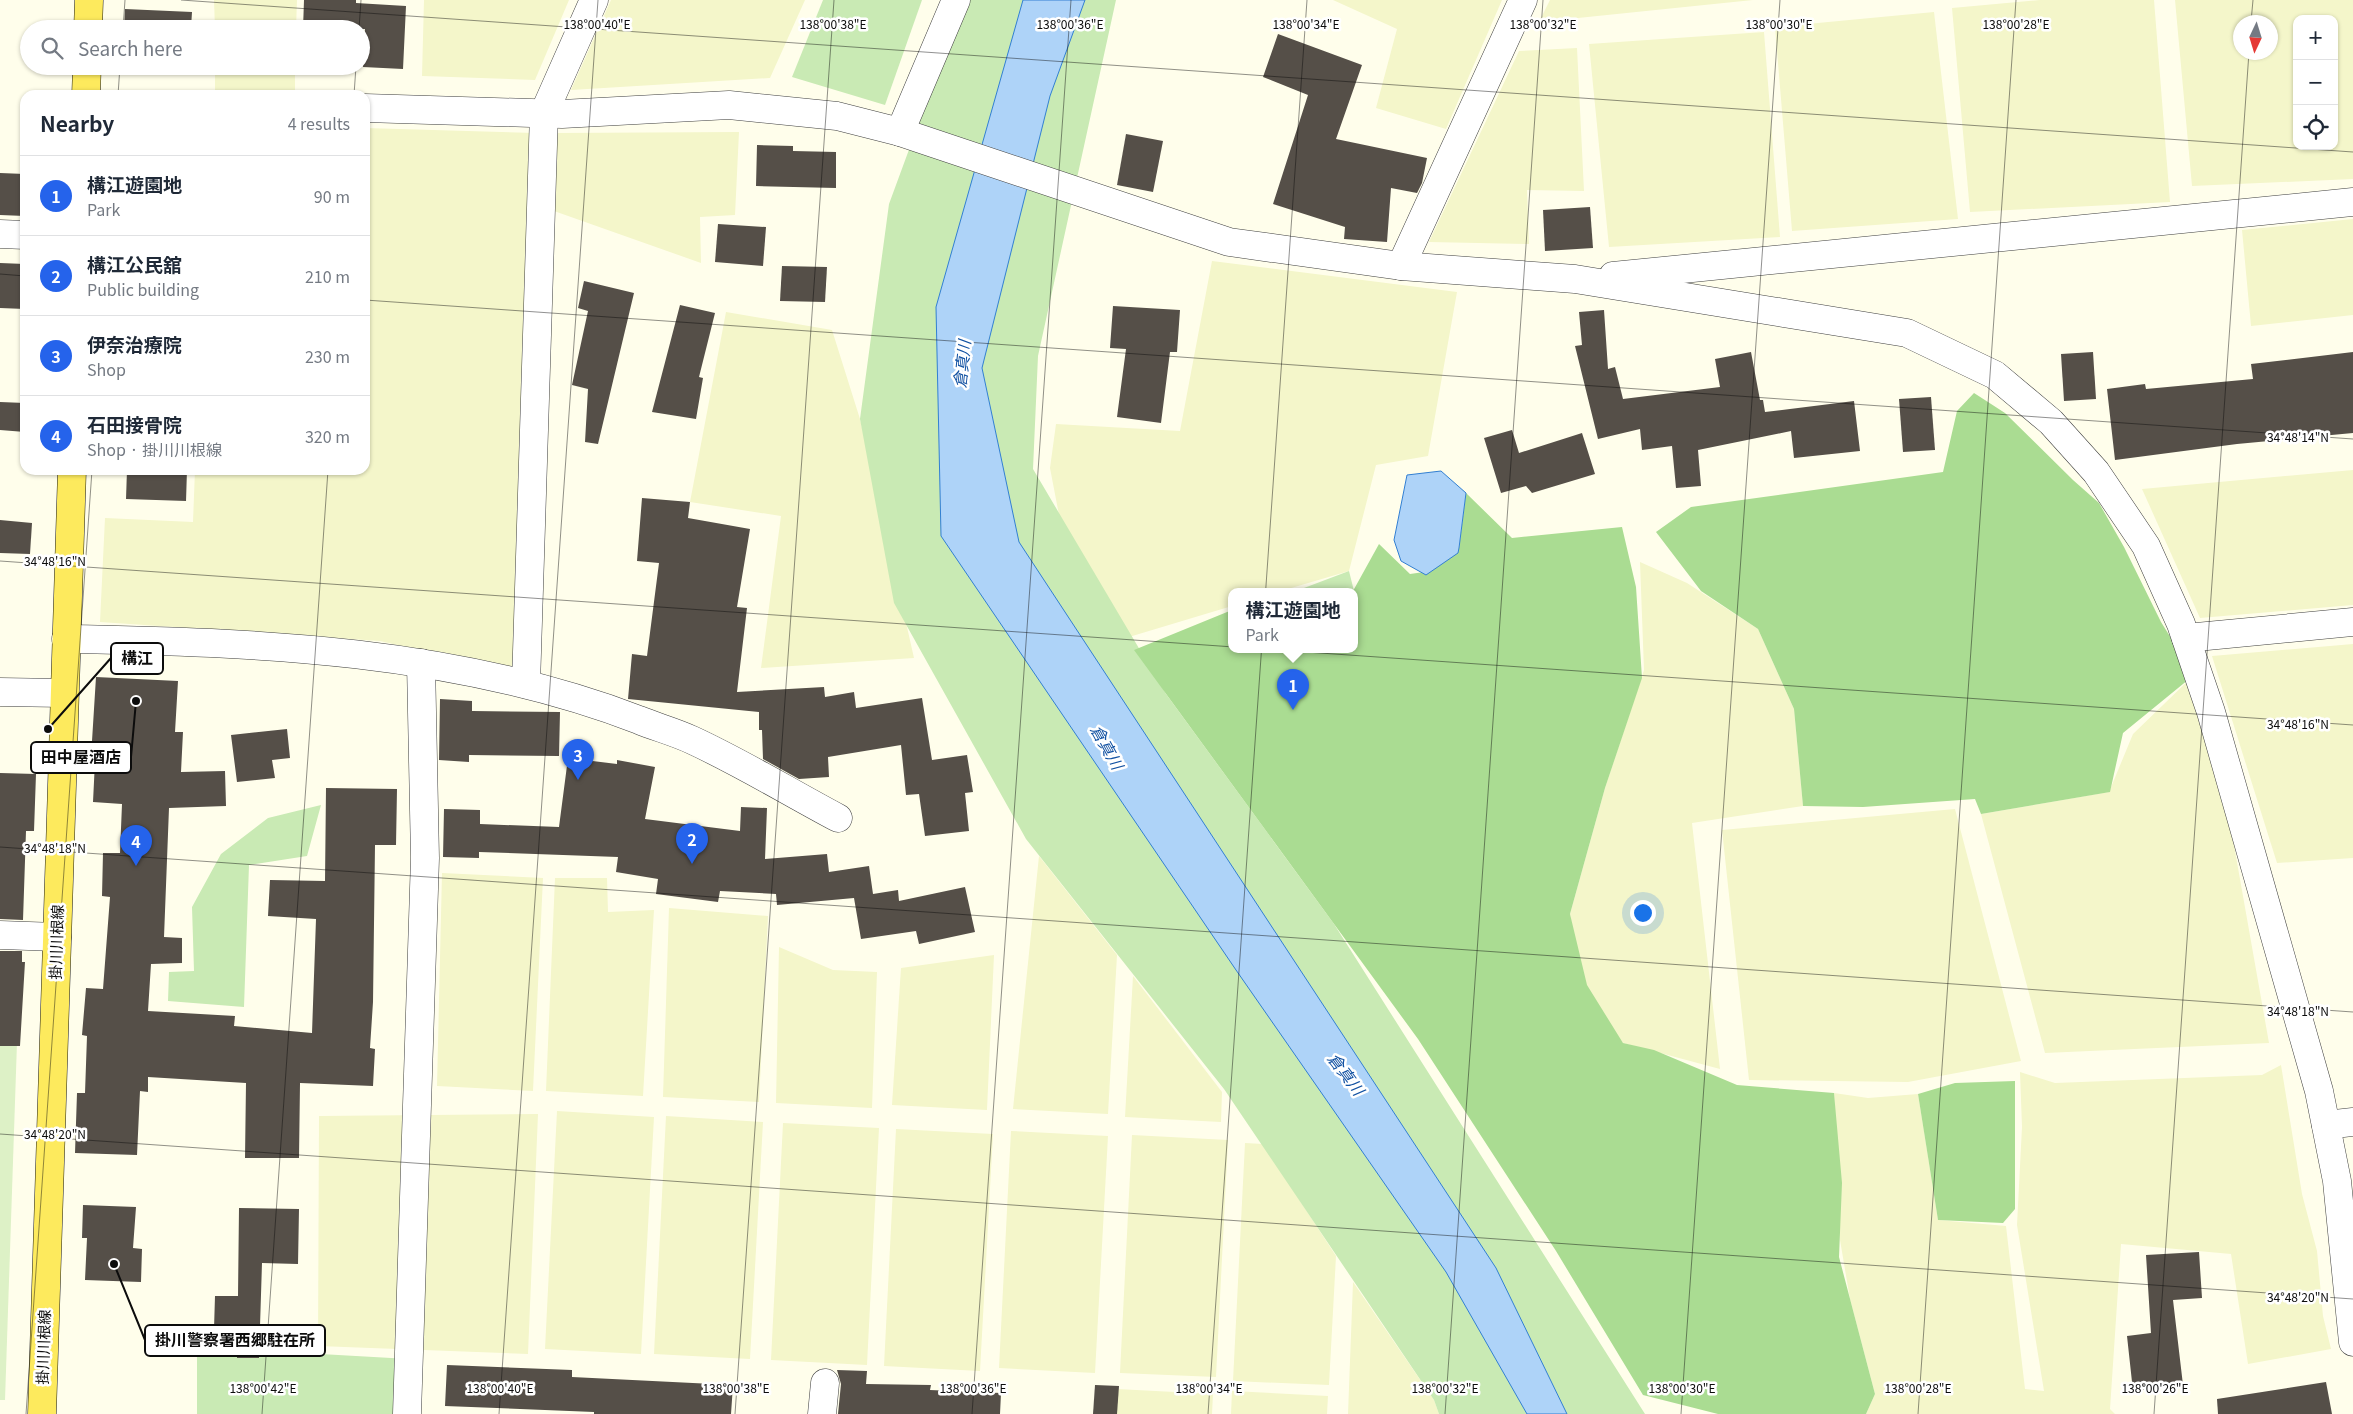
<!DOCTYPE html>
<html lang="en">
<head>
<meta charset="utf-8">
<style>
  body { margin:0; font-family:Georgia,"Noto Sans JP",serif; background:#f6f6f7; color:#1f2937 }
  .controls { position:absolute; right:15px; top:15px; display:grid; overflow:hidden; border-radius:10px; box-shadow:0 1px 4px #0004 }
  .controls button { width:45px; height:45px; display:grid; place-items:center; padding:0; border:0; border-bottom:1px solid #e0e1e3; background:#fff; color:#1f2937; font:25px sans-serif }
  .compass { position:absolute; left:2233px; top:15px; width:45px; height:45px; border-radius:50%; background:#fff; box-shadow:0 1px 4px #0004; rotate:184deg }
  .you { position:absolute; left:1642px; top:912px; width:18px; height:18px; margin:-12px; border:4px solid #fff; border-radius:50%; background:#1a73e8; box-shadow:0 0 0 8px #1a73e833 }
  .badge { display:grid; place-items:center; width:32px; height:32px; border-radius:50%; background:#2563eb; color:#fff; font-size:16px; font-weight:700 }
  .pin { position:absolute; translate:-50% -41px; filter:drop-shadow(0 1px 2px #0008) }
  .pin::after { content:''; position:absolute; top:26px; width:18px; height:15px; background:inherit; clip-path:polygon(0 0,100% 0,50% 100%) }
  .popup { position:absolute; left:1228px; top:588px; width:130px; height:65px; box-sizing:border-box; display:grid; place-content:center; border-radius:10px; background:#fff; filter:drop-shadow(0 1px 4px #0005); font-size:16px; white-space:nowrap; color:#747a83 }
  .popup b { font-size:19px; color:#1f2937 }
  .popup::after { content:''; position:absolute; left:50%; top:100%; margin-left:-10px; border:10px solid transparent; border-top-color:#fff }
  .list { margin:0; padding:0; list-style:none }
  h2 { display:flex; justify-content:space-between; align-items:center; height:65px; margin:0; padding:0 20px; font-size:21px }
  h2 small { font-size:16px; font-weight:400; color:#747a83 }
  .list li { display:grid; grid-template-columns:32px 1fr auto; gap:15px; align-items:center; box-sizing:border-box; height:80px; padding:0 20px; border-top:1px solid #e0e1e3 }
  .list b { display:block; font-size:19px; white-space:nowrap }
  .list p { margin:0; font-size:16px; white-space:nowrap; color:#747a83 }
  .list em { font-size:16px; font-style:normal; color:#747a83 }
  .icon { flex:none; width:28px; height:28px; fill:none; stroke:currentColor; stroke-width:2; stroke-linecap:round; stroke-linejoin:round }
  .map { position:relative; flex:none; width:2353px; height:1414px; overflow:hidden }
  .search { position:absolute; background:#fff; box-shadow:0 1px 4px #0004; left:20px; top:20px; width:350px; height:55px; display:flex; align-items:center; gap:12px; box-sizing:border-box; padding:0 18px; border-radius:28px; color:#747a83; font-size:19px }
  .panel { position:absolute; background:#fff; box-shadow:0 1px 4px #0004; left:20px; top:90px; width:350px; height:385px; border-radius:15px }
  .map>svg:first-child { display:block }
  .farmland { fill:#f4f6ca; fill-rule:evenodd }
  .green { fill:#c9eab4 }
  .forest { fill:#aadc92 }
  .pitch { fill:#ddf1c6 }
  .water { fill:#aed3f8; stroke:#327fd2 }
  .building { fill:#554f48 }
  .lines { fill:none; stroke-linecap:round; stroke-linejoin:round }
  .street-casing { stroke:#3f3f3f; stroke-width:29 }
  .primary-casing { stroke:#1d1d1d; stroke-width:29 }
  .street { stroke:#fff; stroke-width:28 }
  .primary { stroke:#fdea5d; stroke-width:28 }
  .ticks { fill:none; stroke:#0c0c0c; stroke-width:1; stroke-opacity:0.45 }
  .labels { text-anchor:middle; stroke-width:5; stroke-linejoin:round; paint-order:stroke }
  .street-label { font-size:15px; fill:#0c0c0c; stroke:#fff }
  .water-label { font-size:16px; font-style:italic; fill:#1151a2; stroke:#fff }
  .ticks-label { font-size:12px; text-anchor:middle; fill:#0c0c0c; stroke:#fff; stroke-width:5; stroke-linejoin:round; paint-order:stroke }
  .leader { fill:none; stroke:#0c0c0c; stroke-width:2 }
  .callout-dot { fill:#0c0c0c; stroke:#fff; stroke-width:2 }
  .callout { fill:#fff; stroke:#0c0c0c; stroke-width:2 }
  .callout-label { font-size:16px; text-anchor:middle; font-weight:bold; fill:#0c0c0c }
</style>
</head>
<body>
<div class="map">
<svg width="2353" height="1414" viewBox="0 0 2353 1414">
  <rect width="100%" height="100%" fill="#fffeeb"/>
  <g class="farmland">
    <path d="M 214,0 L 297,0 L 296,29 L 215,29 Z"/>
    <path d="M 424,0 L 569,0 L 535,80 L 422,76 Z"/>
    <path d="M 611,0 L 805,0 L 770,78 L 571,90 Z"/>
    <path d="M 1333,0 L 1502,0 L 1446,129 L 1376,108 L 1397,29 Z"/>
    <path d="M 1550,0 L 1753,0 L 1539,22 Z"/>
    <path d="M 2040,0 L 2154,0 L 2170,202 L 1970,212 L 1952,8 Z"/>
    <path d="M 2175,0 L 2353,0 L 2353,179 L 2192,186 ZM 2297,19 L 2334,19 L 2334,146 L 2297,146 ZM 2240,22 L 2270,22 L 2270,52 L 2240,52 Z"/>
    <path d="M 1934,12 L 1958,219 L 1792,231 L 1775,27 Z"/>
    <path d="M 1764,32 L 1780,237 L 1609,247 L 1589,44 Z"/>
    <path d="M 1577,48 L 1584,191 L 1527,190 L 1529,244 L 1429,242 L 1519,51 Z"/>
    <path d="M 215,66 L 295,66 L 295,95 L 215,91 Z"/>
    <path d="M 365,128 L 535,133 L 517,672 L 380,641 L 100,622 L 105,518 L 193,522 L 195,470 L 365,470 Z"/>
    <path d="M 739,132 L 735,215 L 700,217 L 701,263 L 554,211 L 554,133 Z"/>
    <path d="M 2353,219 L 2353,315 L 2251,326 L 2242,230 Z"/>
    <path d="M 1212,261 L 1457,292 L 1428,456 L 1376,465 L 1349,571 L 1281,591 L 1232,591 L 1232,606 L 1129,637 L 1059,515 L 1050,468 L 1056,424 L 1180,431 Z"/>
    <path d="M 726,312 L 832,330 L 860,419 L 914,658 L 761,668 L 781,516 L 690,502 Z"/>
    <path d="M 2353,470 L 2353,605 L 2200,618 L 2142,489 Z"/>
    <path d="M 1640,562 L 1687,583 L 1758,629 L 1794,709 L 1803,806 L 1692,823 L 1720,1069 L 1623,1043 L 1583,991 L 1570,914 L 1605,788 L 1644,670 Z"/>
    <path d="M 2353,644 L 2353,858 L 2277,863 L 2212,656 Z"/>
    <path d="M 2194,675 L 2223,783 L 2269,1043 L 2045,1053 L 1981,814 L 2109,792 L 2133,734 Z"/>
    <path d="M 1955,809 L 2021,1061 L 1908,1082 L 1749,1080 L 1722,830 Z"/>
    <path d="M 1039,856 L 1117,955 L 1108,1114 L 1013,1109 Z"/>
    <path d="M 442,873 L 543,878 L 533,1091 L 437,1086 Z"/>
    <path d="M 555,878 L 607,878 L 608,912 L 654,910 L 643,1096 L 546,1091 Z"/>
    <path d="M 669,908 L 768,916 L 759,1102 L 663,1097 Z"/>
    <path d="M 779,947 L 833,970 L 877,972 L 872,1108 L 776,1103 Z"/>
    <path d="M 994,955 L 987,1110 L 892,1105 L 901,968 Z"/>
    <path d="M 1133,976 L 1222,1092 L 1221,1122 L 1125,1117 Z"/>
    <path d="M 2281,1065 L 2302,1194 L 2317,1251 L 2323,1316 L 2331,1349 L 2248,1364 L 2231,1254 L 2121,1244 L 2110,1409 L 2115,1414 L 1866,1414 L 1875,1394 L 1850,1299 L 1840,1240 L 1834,1093 L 1868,1098 L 1918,1094 L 1938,1220 L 2006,1226 L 2025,1389 L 2044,1391 L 2017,1225 L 2022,1127 L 2020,1072 L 2055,1083 L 2262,1075 Z"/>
    <path d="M 557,1111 L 654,1117 L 641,1354 L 545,1349 Z"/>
    <path d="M 538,1114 L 528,1354 L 318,1346 L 319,1116 Z"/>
    <path d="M 666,1116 L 763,1122 L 750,1359 L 654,1354 Z"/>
    <path d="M 783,1123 L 879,1128 L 867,1365 L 771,1360 Z"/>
    <path d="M 896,1129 L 993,1134 L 980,1371 L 884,1366 Z"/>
    <path d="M 1011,1131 L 1108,1136 L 1095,1373 L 999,1368 Z"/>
    <path d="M 1132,1135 L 1228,1140 L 1216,1377 L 1120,1373 Z"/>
    <path d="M 1245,1143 L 1263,1144 L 1336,1256 L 1329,1385 L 1233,1381 Z"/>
    <path d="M 1353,1282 L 1434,1400 L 1439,1414 L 1348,1414 Z"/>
    <path d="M 1117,1389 L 1213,1394 L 1212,1414 L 1116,1414 Z"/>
    <path d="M 1232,1391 L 1328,1396 L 1327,1414 L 1231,1414 Z"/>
  </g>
  <g class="green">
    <path d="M 823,0 L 922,0 L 885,105 L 792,77 Z"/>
    <path d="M 964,0 L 1116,0 L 1038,356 L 1033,469 L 1166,694 L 1334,924 L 1645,1414 L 1439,1414 L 1434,1400 L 1224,1089 L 1026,839 L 894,603 L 860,419 L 889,204 Z"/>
    <path d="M 1349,571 L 1354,591 L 1296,591 Z"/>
    <path d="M 321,805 L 307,856 L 249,865 L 244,1007 L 168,1001 L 169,972 L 194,971 L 192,907 L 221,854 L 268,818 Z"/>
    <path d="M 197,1347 L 409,1359 L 407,1414 L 197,1414 Z"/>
  </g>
  <g class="forest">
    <path d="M 1974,393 L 2005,413 L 2073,480 L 2099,503 L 2124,547 L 2161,622 L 2194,675 L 2123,733 L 2110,792 L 1981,814 L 1975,799 L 1863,807 L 1803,806 L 1794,709 L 1758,629 L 1701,591 L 1656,532 L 1691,507 L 1943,472 L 1957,411 Z"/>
    <path d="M 1466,493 L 1512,538 L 1622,527 L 1636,587 L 1642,678 L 1605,788 L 1570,914 L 1587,985 L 1623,1043 L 1654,1050 L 1737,1085 L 1834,1093 L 1842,1183 L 1839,1257 L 1875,1394 L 1866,1414 L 1718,1414 L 1643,1395 L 1556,1251 L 1418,1039 L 1134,650 L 1232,610 L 1232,649 L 1354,649 L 1353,591 L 1379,544 L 1410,574 L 1431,571 L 1459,548 Z"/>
    <path d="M 2015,1081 L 2015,1209 L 2003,1223 L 1938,1220 L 1918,1094 L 1955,1083 Z"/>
  </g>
  <path class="pitch" d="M 0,953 L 20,953 L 5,1400 L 0,1400 Z"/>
  <g class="water">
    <path d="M 1023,0 L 1085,0 L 1050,96 L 982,368 L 1019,542 L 1496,1268 L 1567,1414 L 1527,1414 L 1446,1272 L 1236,970 L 941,536 L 936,307 Z"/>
    <path d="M 1441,471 L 1466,493 L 1459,548 L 1458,553 L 1426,575 L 1401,561 L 1394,540 L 1407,475 Z"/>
  </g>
  <g class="building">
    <path d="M 304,0 L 356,0 L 356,3 L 406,6 L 403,69 L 363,67 L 365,29 L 303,29 Z"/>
    <path d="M 125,9 L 192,12 L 191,29 L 124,29 Z"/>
    <path d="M 1278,34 L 1362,65 L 1336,139 L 1427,158 L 1422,183 L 1417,193 L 1391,188 L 1387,242 L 1344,239 L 1345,227 L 1273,204 L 1308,95 L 1263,77 Z"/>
    <path d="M 123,66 L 189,66 L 189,72 L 122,69 Z"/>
    <path d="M 1126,134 L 1163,141 L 1153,192 L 1117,185 Z"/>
    <path d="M 757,145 L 793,146 L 793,151 L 836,152 L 836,188 L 756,186 Z"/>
    <path d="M 0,173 L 25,174 L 25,216 L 0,215 Z"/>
    <path d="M 1590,207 L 1593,248 L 1545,251 L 1543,210 Z"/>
    <path d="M 718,224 L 766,227 L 763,266 L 715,262 Z"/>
    <path d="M 0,263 L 25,264 L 25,309 L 0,308 Z"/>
    <path d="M 782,266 L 827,267 L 825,302 L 780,301 Z"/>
    <path d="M 584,281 L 634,293 L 598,444 L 585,442 L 588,389 L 572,385 L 588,311 L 578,308 Z"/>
    <path d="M 680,305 L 715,313 L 699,377 L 703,378 L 696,419 L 652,412 Z"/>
    <path d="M 1113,306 L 1180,310 L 1177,352 L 1170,352 L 1161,423 L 1117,417 L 1126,349 L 1110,348 Z"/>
    <path d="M 1604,310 L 1608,369 L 1615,367 L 1623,399 L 1720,387 L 1715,359 L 1751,352 L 1760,400 L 1763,400 L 1765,412 L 1854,401 L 1860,451 L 1794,458 L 1791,431 L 1698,450 L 1701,486 L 1676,488 L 1672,446 L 1642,450 L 1640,429 L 1598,439 L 1575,346 L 1582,345 L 1579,312 Z"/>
    <path d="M 2093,352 L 2096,399 L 2064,401 L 2061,354 Z"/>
    <path d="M 2353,352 L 2353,433 L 2237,444 L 2115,460 L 2107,389 L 2145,384 L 2146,389 L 2253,379 L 2251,364 Z"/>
    <path d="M 1931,397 L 1935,450 L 1903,452 L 1899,399 Z"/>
    <path d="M 0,402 L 25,403 L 25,432 L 0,430 Z"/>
    <path d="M 1512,430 L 1519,453 L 1582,433 L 1595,474 L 1532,493 L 1526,486 L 1501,493 L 1484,438 Z"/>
    <path d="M 127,470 L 187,470 L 186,501 L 126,499 Z"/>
    <path d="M 642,498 L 690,502 L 688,518 L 750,529 L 737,607 L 747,608 L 737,692 L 824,687 L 825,697 L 854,692 L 856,708 L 922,698 L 932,760 L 967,755 L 973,792 L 965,793 L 969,831 L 925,836 L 919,794 L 906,795 L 901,745 L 828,757 L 829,777 L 799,779 L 763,759 L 762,730 L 759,730 L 759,712 L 628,699 L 632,654 L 647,656 L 659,563 L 637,561 Z"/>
    <path d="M 0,520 L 32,523 L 30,554 L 0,553 Z"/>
    <path d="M 96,677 L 178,681 L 175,732 L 183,732 L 181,772 L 225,771 L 226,806 L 169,808 L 164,937 L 182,938 L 182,963 L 151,964 L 148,1011 L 235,1016 L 234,1026 L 312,1033 L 316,919 L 268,916 L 270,880 L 325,881 L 326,788 L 397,789 L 396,845 L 375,845 L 373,1002 L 370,1048 L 375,1049 L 373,1086 L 300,1083 L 299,1158 L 245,1158 L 246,1083 L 148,1077 L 148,1092 L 140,1091 L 137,1155 L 75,1153 L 77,1093 L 85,1093 L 87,1036 L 82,1035 L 86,988 L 103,989 L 110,897 L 102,896 L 103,853 L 120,853 L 122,804 L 93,802 L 96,741 L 92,741 Z"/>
    <path d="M 440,699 L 472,701 L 472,711 L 560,712 L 559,756 L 469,755 L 469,762 L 439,760 Z"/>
    <path d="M 287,729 L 290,758 L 272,760 L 275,778 L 237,782 L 231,735 Z"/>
    <path d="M 568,758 L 617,764 L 617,760 L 655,767 L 645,819 L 740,831 L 741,807 L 767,808 L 765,859 L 827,854 L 829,872 L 869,866 L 873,894 L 898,890 L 899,901 L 965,887 L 975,932 L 919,944 L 916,931 L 861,939 L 854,898 L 777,905 L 776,894 L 720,891 L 718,902 L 656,894 L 658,879 L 616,872 L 618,857 L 479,852 L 479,858 L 443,857 L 444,809 L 480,810 L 480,824 L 559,827 Z"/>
    <path d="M 0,773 L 36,774 L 34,831 L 26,831 L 23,920 L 0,919 Z"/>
    <path d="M 0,951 L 22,951 L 22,962 L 25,962 L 20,1046 L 0,1046 Z"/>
    <path d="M 83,1205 L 136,1207 L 133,1248 L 142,1249 L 141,1282 L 85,1280 L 87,1238 L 82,1238 Z"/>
    <path d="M 239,1208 L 299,1209 L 298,1264 L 262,1263 L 259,1358 L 237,1358 L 238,1330 L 214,1329 L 215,1296 L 238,1296 Z"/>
    <path d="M 2199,1252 L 2202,1298 L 2173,1300 L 2183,1385 L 2133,1391 L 2127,1336 L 2151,1333 L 2146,1255 Z"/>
    <path d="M 447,1365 L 572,1370 L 572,1377 L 733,1385 L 731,1414 L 594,1414 L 594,1412 L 445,1406 Z"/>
    <path d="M 837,1370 L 867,1371 L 866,1384 L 931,1385 L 930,1390 L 1001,1393 L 1000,1414 L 838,1414 L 841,1384 Z"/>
    <path d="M 2326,1382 L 2332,1414 L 2218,1414 L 2217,1399 Z"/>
    <path d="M 1095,1385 L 1119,1386 L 1117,1414 L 1093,1414 Z"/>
  </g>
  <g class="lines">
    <defs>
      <g id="street">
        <path d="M 365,108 L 562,114 L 729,105 L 837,116 L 900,132 L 1229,242 L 1401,266 L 1575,279 L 1907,333 L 1995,375 L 2051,422 L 2096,472 L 2146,546 L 2181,624 L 2211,712 L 2319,1091 L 2337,1181 L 2353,1342"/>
        <path d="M 900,132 L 956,0"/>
        <path d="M 0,234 L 25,235"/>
        <path d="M 1401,266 L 1523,0"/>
        <path d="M 1613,276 L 2353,202"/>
        <path d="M 2186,638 L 2353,622"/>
        <path d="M 66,639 C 259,642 457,650 639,720 C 656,727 675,732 692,740 C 742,763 789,792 838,818"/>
        <path d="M 526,684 L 544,113 L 594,0"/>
        <path d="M 0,692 L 63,693"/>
        <path d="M 0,935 L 57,937"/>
        <path d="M 2326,1125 L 2353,1122"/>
        <path d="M 407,1414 L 425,858 L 421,663"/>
        <path d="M 822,1414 L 825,1383"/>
      </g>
      <g id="primary">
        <path d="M 88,29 L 89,0"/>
        <path d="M 86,95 L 87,66"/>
        <path d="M 42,1414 L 72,470"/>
      </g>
    </defs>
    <use href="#street" class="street-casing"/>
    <use href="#primary" class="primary-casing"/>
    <use href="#street" class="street"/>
    <use href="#primary" class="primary"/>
  </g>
  <path class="ticks" d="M 181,0 L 2353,152M 2251,22 L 2253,0M 123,29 L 125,0M 359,29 L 361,0M 118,95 L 120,66M 354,95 L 356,66M 0,274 L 25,276M 365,300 L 2353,439M 0,561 L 2353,725M 0,847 L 2353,1012M 0,1134 L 2353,1299M 26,1414 L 92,470M 262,1414 L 328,470M 499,1414 L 598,0M 735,1414 L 834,0M 972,1414 L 1071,0M 1208,1414 L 1307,0M 1445,1414 L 1543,0M 1681,1414 L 1780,0M 1918,1414 L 2016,0M 2154,1414 L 2249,52"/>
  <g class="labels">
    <g class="street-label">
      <text transform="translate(57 942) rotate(-88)" y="5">掛川川根線</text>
      <text transform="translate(44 1347) rotate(-88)" y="5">掛川川根線</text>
    </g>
    <g class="water-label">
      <text transform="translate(962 364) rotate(-84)" y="6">倉真川</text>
      <text transform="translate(1107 747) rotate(61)" y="6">倉真川</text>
      <text transform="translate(1346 1074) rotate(53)" y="6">倉真川</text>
    </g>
  </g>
  <g class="ticks-label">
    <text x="597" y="29">138°00'40"E</text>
    <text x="833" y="29">138°00'38"E</text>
    <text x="1070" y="29">138°00'36"E</text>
    <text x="1306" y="29">138°00'34"E</text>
    <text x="1543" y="29">138°00'32"E</text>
    <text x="1779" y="29">138°00'30"E</text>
    <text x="2016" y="29">138°00'28"E</text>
    <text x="2298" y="442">34°48'14"N</text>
    <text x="55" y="566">34°48'16"N</text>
    <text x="2298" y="729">34°48'16"N</text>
    <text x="55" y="853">34°48'18"N</text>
    <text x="2298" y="1016">34°48'18"N</text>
    <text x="55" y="1139">34°48'20"N</text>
    <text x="2298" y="1302">34°48'20"N</text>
    <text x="263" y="1393">138°00'42"E</text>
    <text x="500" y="1393">138°00'40"E</text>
    <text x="736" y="1393">138°00'38"E</text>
    <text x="973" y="1393">138°00'36"E</text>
    <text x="1209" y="1393">138°00'34"E</text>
    <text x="1445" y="1393">138°00'32"E</text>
    <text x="1682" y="1393">138°00'30"E</text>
    <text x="1918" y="1393">138°00'28"E</text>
    <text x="2155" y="1393">138°00'26"E</text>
  </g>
  <path class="leader" d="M48 729L111 658M136 701L131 757M114 1264L145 1340"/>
  <g class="callout-dot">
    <circle cx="48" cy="729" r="5"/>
    <circle cx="136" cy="701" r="5"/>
    <circle cx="114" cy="1264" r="5"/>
  </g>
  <g class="callout">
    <rect x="111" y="643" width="52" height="31" rx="5"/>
    <rect x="31" y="742" width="100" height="31" rx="5"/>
    <rect x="145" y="1325" width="180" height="31" rx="5"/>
  </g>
  <g class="callout-label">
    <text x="137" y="664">構江</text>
    <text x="81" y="763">田中屋酒店</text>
    <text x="235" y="1346">掛川警察署西郷駐在所</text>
  </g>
</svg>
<div class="controls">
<button>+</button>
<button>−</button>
<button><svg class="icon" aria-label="locate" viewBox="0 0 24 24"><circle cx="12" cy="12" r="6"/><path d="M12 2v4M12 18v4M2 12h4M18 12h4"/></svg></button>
</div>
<svg class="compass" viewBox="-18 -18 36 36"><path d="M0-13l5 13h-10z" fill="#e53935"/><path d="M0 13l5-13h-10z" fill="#747a83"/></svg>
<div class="you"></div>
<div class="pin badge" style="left:1293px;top:710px">1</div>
<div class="popup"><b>構江遊園地</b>Park</div>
<div class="pin badge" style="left:692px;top:864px">2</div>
<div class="pin badge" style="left:578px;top:780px">3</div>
<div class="pin badge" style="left:136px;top:866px">4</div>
<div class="search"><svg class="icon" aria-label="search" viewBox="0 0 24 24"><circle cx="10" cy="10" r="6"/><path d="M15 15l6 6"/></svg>Search here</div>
<section class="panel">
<h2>Nearby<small>4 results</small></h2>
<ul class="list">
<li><span class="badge">1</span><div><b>構江遊園地</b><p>Park</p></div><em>90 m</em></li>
<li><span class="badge">2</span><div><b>構江公民舘</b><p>Public building</p></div><em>210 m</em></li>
<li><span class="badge">3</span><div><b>伊奈治療院</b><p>Shop</p></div><em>230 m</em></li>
<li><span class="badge">4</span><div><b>石田接骨院</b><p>Shop · 掛川川根線</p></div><em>320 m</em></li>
</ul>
</section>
</div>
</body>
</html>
